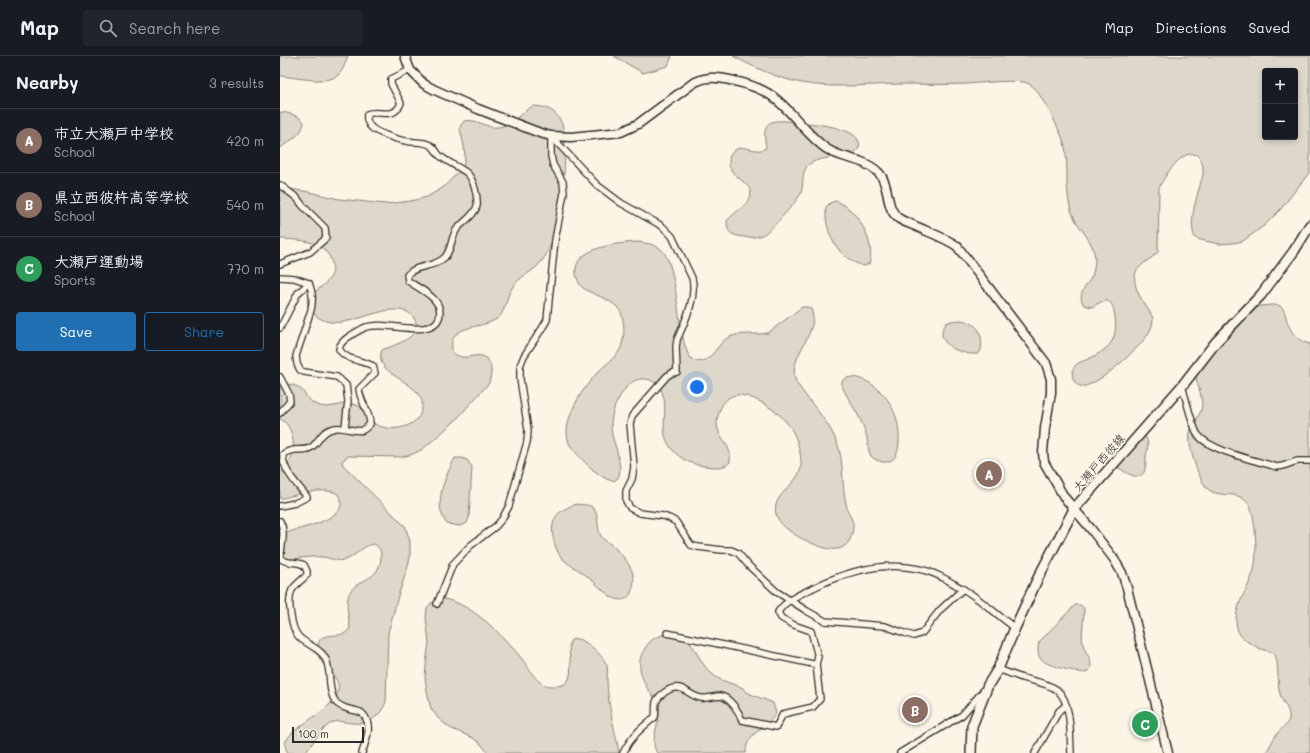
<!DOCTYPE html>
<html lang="en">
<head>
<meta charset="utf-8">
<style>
  body { margin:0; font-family:Mali,"Klee One",sans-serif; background:#20242c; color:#f1f3f6 }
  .controls { position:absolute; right:12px; top:12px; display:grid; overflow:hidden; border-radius:4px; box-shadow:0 2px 6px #0003 }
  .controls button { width:36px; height:36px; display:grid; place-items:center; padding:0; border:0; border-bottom:1px solid #363941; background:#171b24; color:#f1f3f6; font:20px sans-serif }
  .scale { position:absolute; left:12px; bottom:10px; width:72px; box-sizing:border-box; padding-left:4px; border:2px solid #2b2b2b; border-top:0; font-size:11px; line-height:14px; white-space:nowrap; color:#2b2b2b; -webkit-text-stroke:3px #fcf5e5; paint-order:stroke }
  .you { position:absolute; left:417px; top:331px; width:14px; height:14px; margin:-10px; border:3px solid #fff; border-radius:50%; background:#1a73e8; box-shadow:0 0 0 6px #1a73e833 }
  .badge { display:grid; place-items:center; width:26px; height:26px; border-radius:50%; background:#1f6fb2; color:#fff; font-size:13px; font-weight:700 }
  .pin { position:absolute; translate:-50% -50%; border:2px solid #fff; box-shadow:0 1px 4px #0006 }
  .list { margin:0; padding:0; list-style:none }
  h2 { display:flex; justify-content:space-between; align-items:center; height:52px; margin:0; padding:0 16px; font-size:17px }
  h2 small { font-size:13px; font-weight:400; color:#9ea1a6 }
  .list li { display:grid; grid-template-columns:26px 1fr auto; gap:12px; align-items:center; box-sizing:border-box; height:64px; padding:0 16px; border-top:1px solid #363941 }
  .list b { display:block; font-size:15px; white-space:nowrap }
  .list p { margin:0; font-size:13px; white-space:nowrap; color:#9ea1a6 }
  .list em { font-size:13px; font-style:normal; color:#9ea1a6 }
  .actions { display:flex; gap:8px; padding:12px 16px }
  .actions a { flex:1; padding:9px 0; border:1px solid #1f6fb2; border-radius:4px; text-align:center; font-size:14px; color:#1f6fb2 }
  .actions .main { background:#1f6fb2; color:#fff }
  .icon { flex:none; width:22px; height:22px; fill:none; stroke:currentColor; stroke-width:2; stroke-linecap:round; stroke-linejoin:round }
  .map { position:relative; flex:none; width:1030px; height:697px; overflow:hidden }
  header { display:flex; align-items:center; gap:24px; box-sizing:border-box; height:56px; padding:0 20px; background:#171b24; border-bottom:1px solid #363941 }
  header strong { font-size:19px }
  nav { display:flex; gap:22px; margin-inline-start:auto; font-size:14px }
  .search { width:280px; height:36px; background:#20242c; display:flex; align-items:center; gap:10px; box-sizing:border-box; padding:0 14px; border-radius:4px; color:#9ea1a6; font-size:15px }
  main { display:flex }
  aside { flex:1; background:#171b24 }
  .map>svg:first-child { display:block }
  .green { fill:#ded8ca; stroke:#84827a; fill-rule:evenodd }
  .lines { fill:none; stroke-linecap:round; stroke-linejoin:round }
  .street-casing { stroke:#2b2b2b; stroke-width:8 }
  .secondary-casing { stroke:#2b2b2b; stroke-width:11 }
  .primary-casing { stroke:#2b2b2b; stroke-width:12 }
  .street { stroke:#fcf5e5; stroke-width:5.5 }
  .secondary { stroke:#fcf5e5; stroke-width:8 }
  .primary { stroke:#fcf5e5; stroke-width:9 }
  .labels { text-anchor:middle; stroke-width:3; stroke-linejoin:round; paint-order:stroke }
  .street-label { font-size:12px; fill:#2b2b2b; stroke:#fcf5e5 }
</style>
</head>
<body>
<header>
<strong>Map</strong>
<div class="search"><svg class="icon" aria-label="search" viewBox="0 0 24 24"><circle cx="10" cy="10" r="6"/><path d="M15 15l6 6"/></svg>Search here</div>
<nav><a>Map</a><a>Directions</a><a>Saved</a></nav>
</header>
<main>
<aside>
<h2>Nearby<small>3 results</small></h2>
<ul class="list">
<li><span class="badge" style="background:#8d6e63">A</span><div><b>市立大瀬戸中学校</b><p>School</p></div><em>420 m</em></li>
<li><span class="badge" style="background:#8d6e63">B</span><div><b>県立西彼杵高等学校</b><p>School</p></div><em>540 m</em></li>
<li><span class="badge" style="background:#2e9e5b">C</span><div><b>大瀬戸運動場</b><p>Sports</p></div><em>770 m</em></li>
</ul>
<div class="actions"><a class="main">Save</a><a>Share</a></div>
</aside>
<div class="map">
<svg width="1030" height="697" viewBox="0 0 1030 697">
  <rect width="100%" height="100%" fill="#fcf5e5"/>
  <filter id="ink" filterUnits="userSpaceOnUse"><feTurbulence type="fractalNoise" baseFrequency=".025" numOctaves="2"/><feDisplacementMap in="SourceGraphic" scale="8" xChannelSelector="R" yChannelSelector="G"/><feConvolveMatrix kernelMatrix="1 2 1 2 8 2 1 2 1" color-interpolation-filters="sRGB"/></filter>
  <g filter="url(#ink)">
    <g class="green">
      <path d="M 0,0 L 68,0 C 65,6 64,14 58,19 C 48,29 14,21 0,20 Z"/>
      <path d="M 334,0 L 392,0 L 388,10 L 363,17 Z"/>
      <path d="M 453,0 L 1030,0 L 1030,114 L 1029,117 L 1000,154 L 985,169 L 963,185 L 953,187 L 939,188 L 921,184 L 915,182 C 907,164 919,136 923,118 C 923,111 923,105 918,100 C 904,89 883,122 879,132 L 878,196 C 872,203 857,209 855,219 C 853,229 860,242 866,250 C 868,254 872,258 873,263 C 873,268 871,274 868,278 C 862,290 813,335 800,330 C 791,327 790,313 797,308 C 799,306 803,305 806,304 C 815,300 827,294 832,285 C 836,278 836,268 835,261 C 833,243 827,241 812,251 L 804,249 C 796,238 807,230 812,220 C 814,215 815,208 815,202 C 814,184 798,173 792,157 C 784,136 789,112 785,91 C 784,82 769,53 763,45 C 759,38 755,30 747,27 C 736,23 701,27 687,28 C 664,29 641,28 617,28 C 583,29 539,34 506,23 C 491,19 467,8 453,0 ZM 985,15 L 1015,15 L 1015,81 L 985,81 Z"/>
      <path d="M 253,50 C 266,50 277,55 282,68 C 289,86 282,150 277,170 C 274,182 269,196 261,206 C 253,217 240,219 232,232 C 226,240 226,256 218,262 C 203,274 164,267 173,297 C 176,299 178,300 182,301 C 193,302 204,294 210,308 C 212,314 211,320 209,327 L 175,365 L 143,393 L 133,398 L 122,401 L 68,400 L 62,405 L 63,409 L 125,470 L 130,485 L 130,501 L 127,514 L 118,540 L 108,577 L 106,646 C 100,661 89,669 72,667 C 66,667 60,664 54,666 C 42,670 33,689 24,697 L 8,697 C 6,693 4,690 6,685 C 10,675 37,660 46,652 C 80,619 33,618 38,589 C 41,572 63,586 70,572 C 69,562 65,548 69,538 C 77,521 100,527 101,500 C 101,494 99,491 94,488 C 82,489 76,501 65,504 C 57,506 51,502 43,501 C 29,500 14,503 0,505 L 0,479 C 18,472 39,470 55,458 C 59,455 62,451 61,445 C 61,425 11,440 0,443 C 0,438 0,421 0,418 C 1,415 9,407 11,402 C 16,390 13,369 0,363 L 0,326 C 5,328 12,328 18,331 C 25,335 28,346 37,349 C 51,355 63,344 76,349 C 84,351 86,361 92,366 C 106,377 135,374 141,356 C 152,325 90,322 102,294 C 114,289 145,281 134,262 C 130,256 124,254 118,254 C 92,252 58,279 35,259 C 30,255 27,249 27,243 C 34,235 44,231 50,222 C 54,216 53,210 51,204 C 43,183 18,184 0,183 L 0,132 L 24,135 L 59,143 L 106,148 L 131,145 L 147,141 L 164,131 L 183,111 L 185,103 L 184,90 L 180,73 L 181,69 L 184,65 C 198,62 206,73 218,71 C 232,70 241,56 253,50 Z"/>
      <path d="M 0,56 C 9,57 18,59 24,66 C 23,79 9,85 0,92 Z"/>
      <path d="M 508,65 C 524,67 574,69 579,86 C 585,105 538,97 527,110 C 521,118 524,128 521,137 C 518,144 490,176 482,179 C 475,182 465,182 458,180 C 449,178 447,174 447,165 C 453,157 466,151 470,141 C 476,127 448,122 449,106 C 449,101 450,98 454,95 C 463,86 476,99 486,92 C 485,84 482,69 492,66 C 497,64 504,65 508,65 Z"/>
      <path d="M 555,145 C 576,150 597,187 589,208 L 584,210 C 558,203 544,177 546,151 L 550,147 Z"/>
      <path d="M 358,186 C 366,187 374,188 381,193 C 401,211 396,300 415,305 C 430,309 436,290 446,283 C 457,275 475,280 488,277 L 522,251 L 528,251 L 531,253 C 541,274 509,300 515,322 C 516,328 522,334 526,340 C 536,353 548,367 555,382 C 563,398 562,418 564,435 C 565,442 566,449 568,456 C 570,460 572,463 573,467 C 574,478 569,492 557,493 C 550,494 540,491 534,488 C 518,482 486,465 498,444 C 504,433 515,427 520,415 C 522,410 521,403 520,397 C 518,387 514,375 507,367 C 498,355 476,341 461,339 C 445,336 434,359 438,373 C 441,387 452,388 450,406 C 444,413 433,411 424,410 C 407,408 389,397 385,379 C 382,364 388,350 382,336 C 380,330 373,324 366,323 C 357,322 350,326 345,333 C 334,348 329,361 332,379 C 334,387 337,393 338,400 C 339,406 341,413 339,419 C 334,440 293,396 289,387 C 280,365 304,330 319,315 C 327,307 340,299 342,288 C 345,278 345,260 338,252 C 329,242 313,239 303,232 C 299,229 297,223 296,218 C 292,191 339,187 358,186 Z"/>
      <path d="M 991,249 C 994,249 997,249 1000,250 C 1004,253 1005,257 1006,261 C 1009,274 1016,285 1030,288 L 1030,697 L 985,697 C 990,691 992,685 996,679 C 1000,673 1007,670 1009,663 C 1011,654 1002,647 1000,638 C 997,628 999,606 995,599 C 992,595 986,595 981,593 C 972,589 959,582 957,572 C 952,551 969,533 974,514 C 977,501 976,480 974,466 C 969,424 940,448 926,431 C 918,421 907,389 910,376 C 913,367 921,359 922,349 C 922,338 916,327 915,316 L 965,256 L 981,250 Z"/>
      <path d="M 681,264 C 699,268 703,276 701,295 L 697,298 C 685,299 661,292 662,276 C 662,273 665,270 666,267 L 671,265 Z"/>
      <path d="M 573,321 C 584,323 593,328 600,335 C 608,342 614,354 617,364 C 620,377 623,409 602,406 C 599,405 593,403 591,400 C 588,395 588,388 587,382 C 583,363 570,348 562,330 L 562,325 L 566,322 Z"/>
      <path d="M 856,377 L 865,379 C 869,387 868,392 866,400 C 866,405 866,412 864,416 C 859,426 845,416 839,412 C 831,398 845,385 856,377 Z"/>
      <path d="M 175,402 L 182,402 L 187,404 L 192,411 L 189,462 L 187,467 L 180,470 L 167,468 C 152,449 165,421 175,402 Z"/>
      <path d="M 297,448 C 302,449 308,448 312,451 C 320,458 316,471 321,480 C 324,485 330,487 334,491 C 345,502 357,515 353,531 C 352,535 350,541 345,543 C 341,545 335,543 331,541 C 323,535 316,527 308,521 C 300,514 288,509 281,501 C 273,490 268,469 278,458 C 283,453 290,450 297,448 Z"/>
      <path d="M 164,543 C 193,548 224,581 242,603 C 248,611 253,621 261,627 C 265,630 271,630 276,630 C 304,630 281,586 293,583 C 303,580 325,601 327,610 C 328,614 327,618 327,622 C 327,630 328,639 329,646 C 331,664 337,680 339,697 L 208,697 L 201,688 L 193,682 L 170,672 L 159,663 L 151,653 L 147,635 L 145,621 L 147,600 L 149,587 L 146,562 L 147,552 L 151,547 Z"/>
      <path d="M 795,549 L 800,549 L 804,552 C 804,562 801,580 803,588 C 805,598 815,605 809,615 L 805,617 C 794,615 767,611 760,602 C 757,597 758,591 759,586 Z"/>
      <path d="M 383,579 C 418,577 412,600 432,618 C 441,626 453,627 463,632 C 464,634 466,635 467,636 C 475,641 485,643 493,647 L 496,657 C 488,673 465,676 466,697 L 377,697 C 369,684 380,668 379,654 C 378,646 373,641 369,635 C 362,623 355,607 364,594 C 369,585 373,582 383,579 Z"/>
    </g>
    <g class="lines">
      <defs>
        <g id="street">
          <path d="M 271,80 L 317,129 L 341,147 L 382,170 L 392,180 L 412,222 C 417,242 405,265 397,284 L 396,291 L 397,316 L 392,317 L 387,320 L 352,360 L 350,368 L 354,411 L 352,423 L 346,435 L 346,445 L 350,452 L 360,457 L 383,460 L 389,462 L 396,466 L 411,489 L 418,491 L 442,494 L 451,494 L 458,497 L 469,510 L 497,536 L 527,555 L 545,565 L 605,570 L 627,578 L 634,580 L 642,577 L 660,554 L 683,533 C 702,544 717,559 735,572"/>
          <path d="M 0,129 L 17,142 L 23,150 L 45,172 L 46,181 L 44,184 L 30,196 L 0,208"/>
          <path d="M 0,221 L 14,222 L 29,227 C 33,237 33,244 31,254 L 16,300 L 17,308 L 20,314 L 24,316 L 57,321 L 66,329 L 68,345 L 65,371"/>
          <path d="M 0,272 L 18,237 L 29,227"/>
          <path d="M 0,321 L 9,338 L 10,345 L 0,357"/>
          <path d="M 902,330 C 906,342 912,370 918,379 C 930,395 978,405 997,411 L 1003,410 L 1017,405 L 1030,405"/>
          <path d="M 0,450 L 15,447 L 27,441 C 18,429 2,414 3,398 C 14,391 21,396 30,392 C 39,388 39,375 55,372 C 64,370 76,377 83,374 C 85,373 88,370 90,368 C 90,355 80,346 79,333 L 95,317 L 93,310 C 82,304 66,305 59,293 C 60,287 65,283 70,280 C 75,277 81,273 86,271 C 105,266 125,275 144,272 C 150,271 157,268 159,262 C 165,244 140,233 128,225 L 127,219 C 136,208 153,213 165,201 C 172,193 171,181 177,173 C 183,166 195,159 197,150 C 198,141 194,125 188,118 C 183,113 167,106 160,100 C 156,96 155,91 150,89 C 142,85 134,87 126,85 C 119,84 97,77 92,72 C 88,69 86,63 87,58 C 99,53 114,65 121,47 L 111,28 L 111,23 L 130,14"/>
          <path d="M 0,465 C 7,478 0,489 1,503 C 7,508 17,505 24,509 L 27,515 L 27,519 C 22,524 16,528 12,534 C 7,544 11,573 19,581 C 27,589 42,593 46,604 C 52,617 47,633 55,645 C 58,650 63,651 68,653 C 72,654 79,655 82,657 C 94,669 86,684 82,697"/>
          <path d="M 157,548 L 173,508 L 190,490 L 216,470 L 222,463 L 229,450 L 247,386 L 248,374 L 240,323 L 240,310 L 244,300 L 263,271 L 267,264 L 275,184 L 284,137 L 283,126 L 273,109 L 271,100 L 271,80"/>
          <path d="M 387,577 L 533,608 L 536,608"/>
          <path d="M 718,613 C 726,616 734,619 742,622 C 753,625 768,627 777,634 C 792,646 790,680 791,697"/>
          <path d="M 343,697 C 351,681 361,672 375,661 C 376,656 375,650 376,646 C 379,639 391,630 399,632 C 406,633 412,641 421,642 C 427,643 434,640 440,640 C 450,641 459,656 462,664 L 496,671 L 503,658 L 533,651 L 540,643 L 536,608 L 538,601 L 531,575 L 514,569 L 501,562 L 498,556 C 506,544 520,538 533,532 C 565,516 602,505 639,513 C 655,516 669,525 683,533"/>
          <path d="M 620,697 L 682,659 L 704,634"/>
          <path d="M 755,697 L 779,655 L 786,649"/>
        </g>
        <path id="secondary" d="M 125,0 L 130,14 L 144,28 L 155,34 L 198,53 L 260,77 L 271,80 L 291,81 L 341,76 L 358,68 L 412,28 C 425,20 435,21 450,24 C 464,27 481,32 492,40 C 513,55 526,79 547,93 C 563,104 583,101 599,117 C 610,129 605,150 617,161 C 621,165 628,167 633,169 C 648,176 664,181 677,190 L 766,307 L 771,323 L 771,337 L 765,372 L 763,397 L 764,406 L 784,441 L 811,473 L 834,503 L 842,517 L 847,532 L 888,697"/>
        <path id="primary" d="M 691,697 L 692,670 L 708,629 L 718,613 L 735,572 L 757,524 L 794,453 L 902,330 L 936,286 L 981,239 L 1014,195 L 1030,169"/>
      </defs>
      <use href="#street" class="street-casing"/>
      <use href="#secondary" class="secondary-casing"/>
      <use href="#primary" class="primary-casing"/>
      <use href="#street" class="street"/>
      <use href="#secondary" class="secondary"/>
      <use href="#primary" class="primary"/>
    </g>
  </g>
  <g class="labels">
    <g class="street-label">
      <text transform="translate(819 407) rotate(-49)" y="4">大瀬戸西彼線</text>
    </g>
  </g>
</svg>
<div class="controls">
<button>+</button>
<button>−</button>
</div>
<div class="scale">100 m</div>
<div class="you"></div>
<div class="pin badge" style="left:709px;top:418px;background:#8d6e63">A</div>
<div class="pin badge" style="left:635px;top:654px;background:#8d6e63">B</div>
<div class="pin badge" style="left:865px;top:668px;background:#2e9e5b">C</div>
</div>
</main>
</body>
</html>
